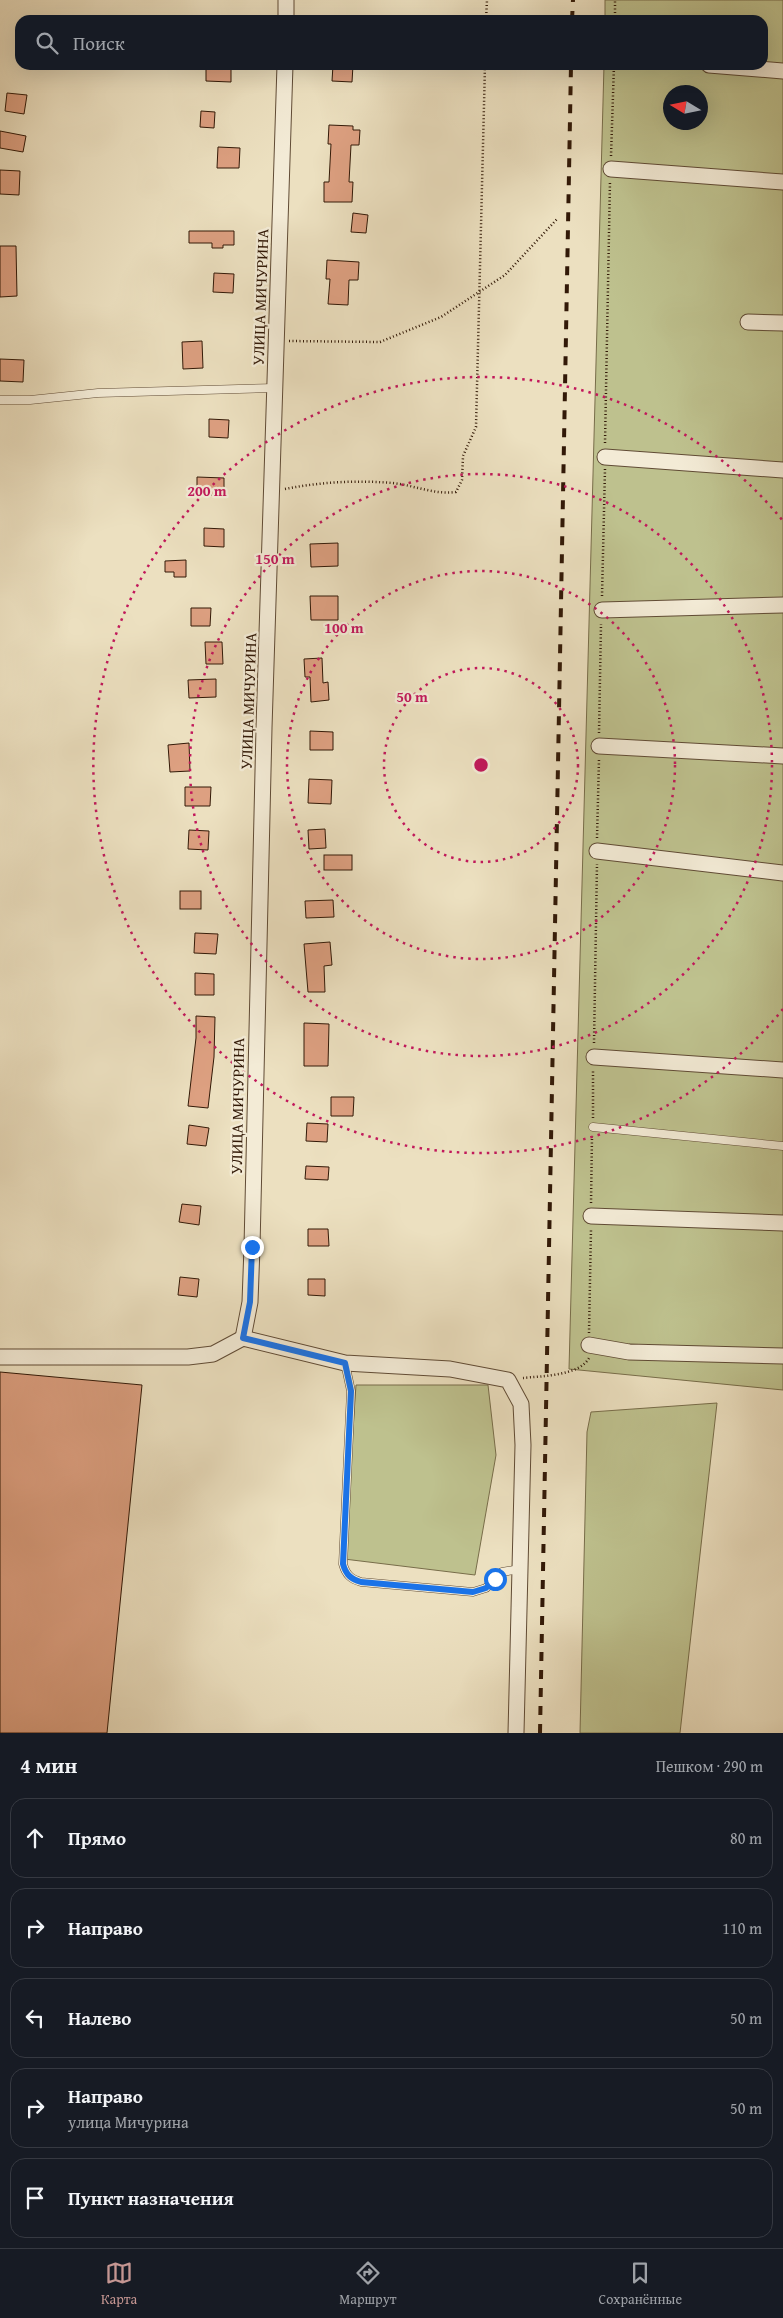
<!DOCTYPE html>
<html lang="ru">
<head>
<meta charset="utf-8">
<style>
  body { margin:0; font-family:"Gentium Book Plus",serif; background:#242831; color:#f1f3f6 }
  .compass { position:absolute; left:663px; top:85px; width:45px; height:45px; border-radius:50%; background:#171b24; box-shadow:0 5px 20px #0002; rotate:280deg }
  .stop { position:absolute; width:15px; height:15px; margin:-11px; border:4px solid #1a73e8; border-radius:50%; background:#fff }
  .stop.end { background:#1a73e8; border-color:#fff; box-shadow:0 1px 5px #0008 }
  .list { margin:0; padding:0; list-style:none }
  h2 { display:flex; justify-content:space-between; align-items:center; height:65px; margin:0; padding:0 20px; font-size:21px }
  h2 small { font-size:16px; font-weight:400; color:#9ea1a6 }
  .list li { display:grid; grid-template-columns:32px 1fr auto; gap:15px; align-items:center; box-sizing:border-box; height:80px; margin:0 10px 10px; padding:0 10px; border:1px solid #363941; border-radius:15px }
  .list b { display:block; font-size:19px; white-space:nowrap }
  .list p { margin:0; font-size:16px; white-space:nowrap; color:#9ea1a6 }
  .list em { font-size:16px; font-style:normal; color:#9ea1a6 }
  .icon { flex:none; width:28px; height:28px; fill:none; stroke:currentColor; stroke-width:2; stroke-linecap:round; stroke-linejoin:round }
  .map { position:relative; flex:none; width:783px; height:1733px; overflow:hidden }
  .search { position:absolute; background:#171b24; box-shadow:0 5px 20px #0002; left:15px; right:15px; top:15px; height:55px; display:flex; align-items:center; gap:12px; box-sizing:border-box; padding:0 18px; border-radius:15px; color:#9ea1a6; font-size:19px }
  .sheet { height:515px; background:#171b24 }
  nav { display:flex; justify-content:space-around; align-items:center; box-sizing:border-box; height:70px; border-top:1px solid #363941; background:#171b24; font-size:14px; color:#9ea1a6 }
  nav a { display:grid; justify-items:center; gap:2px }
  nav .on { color:#c59692 }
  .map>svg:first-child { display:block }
  .green { fill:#bec18e; stroke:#786d4a; fill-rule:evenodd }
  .building { fill:#dda081; stroke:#321907 }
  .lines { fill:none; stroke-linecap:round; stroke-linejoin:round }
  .service-casing { stroke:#604b35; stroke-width:9 }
  .minor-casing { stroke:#604b35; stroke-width:17 }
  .path { stroke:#321907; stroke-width:2.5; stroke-dasharray:1 2.5; stroke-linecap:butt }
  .service { stroke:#f3ebd6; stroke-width:8 }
  .minor { stroke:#f3ebd6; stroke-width:15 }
  .rail { stroke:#321907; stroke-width:4; stroke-dasharray:9 9; stroke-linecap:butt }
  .route { stroke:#1a73e8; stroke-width:6 }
  .ring { fill:none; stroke:#c2185b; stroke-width:2.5; stroke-dasharray:2.5 5 }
  .labels { text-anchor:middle; stroke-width:4.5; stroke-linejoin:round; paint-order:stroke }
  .street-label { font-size:16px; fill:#321907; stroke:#f3ebd6 }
  .centre { fill:#c2185b; stroke:#f3ebd6; stroke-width:2.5 }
  .ring-label { font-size:15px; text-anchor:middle; font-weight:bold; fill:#c2185b; stroke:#f3ebd6; stroke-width:4.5; stroke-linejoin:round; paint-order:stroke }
</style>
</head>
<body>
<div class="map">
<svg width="783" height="1733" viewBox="0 0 783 1733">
  <rect width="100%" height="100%" fill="#ece0c0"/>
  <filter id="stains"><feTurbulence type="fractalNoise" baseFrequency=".004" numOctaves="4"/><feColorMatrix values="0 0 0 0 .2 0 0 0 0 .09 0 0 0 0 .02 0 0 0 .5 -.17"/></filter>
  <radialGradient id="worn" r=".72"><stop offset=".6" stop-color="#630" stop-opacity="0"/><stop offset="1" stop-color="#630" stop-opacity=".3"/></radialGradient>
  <g class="green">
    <path d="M 605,0 L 783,0 L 783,1390 L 569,1369 L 604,65 L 763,65 L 763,20 L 605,20 ZM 670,92 L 700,92 L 700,122 L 670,122 Z"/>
    <path d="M 356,1385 L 488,1385 L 496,1455 L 475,1575 L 344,1559 Z"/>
    <path d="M 717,1403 L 680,1733 L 580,1733 L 587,1432 L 591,1412 Z"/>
  </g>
  <g class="building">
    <path d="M 333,65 L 353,65 L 352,82 L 332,81 Z"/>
    <path d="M 206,67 L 231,67 L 231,82 L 206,81 Z"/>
    <path d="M 7,93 L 27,95 L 24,114 L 5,111 Z"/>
    <path d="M 201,111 L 215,112 L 214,128 L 200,127 Z"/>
    <path d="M 329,125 L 353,126 L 353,130 L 360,130 L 359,145 L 351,145 L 349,182 L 353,182 L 352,202 L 324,202 L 324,182 L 329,182 L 331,144 L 328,144 Z"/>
    <path d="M 0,131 L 26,136 L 23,152 L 0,148 Z"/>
    <path d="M 218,147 L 240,148 L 239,168 L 217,168 Z"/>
    <path d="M 0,170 L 20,171 L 19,195 L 0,194 Z"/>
    <path d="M 353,213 L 368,215 L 366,233 L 351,232 Z"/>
    <path d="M 189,231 L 234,231 L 234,245 L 223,245 L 223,248 L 212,248 L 212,243 L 189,243 Z"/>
    <path d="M 0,246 L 16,246 L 17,296 L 0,297 Z"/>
    <path d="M 327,260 L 359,262 L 358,280 L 349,280 L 348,305 L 328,304 L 330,279 L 326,279 Z"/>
    <path d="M 214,273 L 234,274 L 233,293 L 213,292 Z"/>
    <path d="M 202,341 L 203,368 L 183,369 L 182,342 Z"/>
    <path d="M 0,359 L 24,360 L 23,382 L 0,381 Z"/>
    <path d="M 209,419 L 229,420 L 228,438 L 209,437 Z"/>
    <path d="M 197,477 L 224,478 L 224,495 L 197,495 Z"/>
    <path d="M 204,528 L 224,529 L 224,547 L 204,546 Z"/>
    <path d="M 338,543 L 338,566 L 311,567 L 310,544 Z"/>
    <path d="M 186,560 L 186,577 L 174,577 L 174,572 L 165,572 L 165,561 Z"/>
    <path d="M 310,596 L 338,596 L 338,620 L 311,620 Z"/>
    <path d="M 191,608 L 211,608 L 210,626 L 191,626 Z"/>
    <path d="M 205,642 L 222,642 L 223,664 L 206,664 Z"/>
    <path d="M 322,658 L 323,683 L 328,682 L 329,700 L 311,702 L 310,677 L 305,677 L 304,659 Z"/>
    <path d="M 216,679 L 216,697 L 189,698 L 188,680 Z"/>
    <path d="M 310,731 L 333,732 L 333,750 L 310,750 Z"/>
    <path d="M 189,743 L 190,771 L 170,772 L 168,745 Z"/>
    <path d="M 309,779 L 332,780 L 331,804 L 308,803 Z"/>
    <path d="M 185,787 L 211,787 L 210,806 L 185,806 Z"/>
    <path d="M 325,829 L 326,848 L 309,849 L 308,830 Z"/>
    <path d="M 189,830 L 209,831 L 208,850 L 188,849 Z"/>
    <rect x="324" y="855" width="28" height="15"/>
    <rect x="180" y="891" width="21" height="18"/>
    <path d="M 333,900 L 334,917 L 306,918 L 305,901 Z"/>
    <path d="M 195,933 L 218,934 L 216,954 L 194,953 Z"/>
    <path d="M 330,942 L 332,965 L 324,966 L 325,992 L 308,992 L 304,944 Z"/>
    <path d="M 195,973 L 214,974 L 214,995 L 195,995 Z"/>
    <path d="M 196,1016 L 215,1017 L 214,1057 L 208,1108 L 188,1106 L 196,1038 Z"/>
    <path d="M 304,1023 L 329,1024 L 328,1066 L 304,1066 Z"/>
    <path d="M 331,1097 L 354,1097 L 353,1116 L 331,1116 Z"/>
    <path d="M 307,1123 L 328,1124 L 327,1142 L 306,1141 Z"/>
    <path d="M 189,1125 L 209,1128 L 206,1146 L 187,1144 Z"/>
    <path d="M 306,1166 L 329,1167 L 328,1180 L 305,1179 Z"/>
    <path d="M 182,1204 L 201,1206 L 199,1225 L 179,1222 Z"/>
    <path d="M 308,1229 L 328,1229 L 329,1246 L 308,1246 Z"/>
    <path d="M 180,1277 L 199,1279 L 197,1297 L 178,1295 Z"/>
    <path d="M 308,1279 L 325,1279 L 325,1296 L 308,1295 Z"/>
    <path d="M 0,1372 L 142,1385 L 107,1733 L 0,1733 Z"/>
  </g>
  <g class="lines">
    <defs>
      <g id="service">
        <path d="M 0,400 L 30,400 L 98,393 L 275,388"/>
        <path d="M 593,1127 L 783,1146"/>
        <path d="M 345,1363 L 351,1391 L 343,1564 C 346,1575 351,1579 361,1582 L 473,1592 L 486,1588 L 502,1572 L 520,1569"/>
      </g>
      <g id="minor">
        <path d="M 286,20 L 286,0"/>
        <path d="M 709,65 L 783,71"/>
        <path d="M 611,169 L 783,182"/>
        <path d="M 748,322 L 783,323"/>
        <path d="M 605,457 L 783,470"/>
        <path d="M 602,610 L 783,605"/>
        <path d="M 599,746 L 783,756"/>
        <path d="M 597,851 L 783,873"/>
        <path d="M 594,1057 L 783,1070"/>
        <path d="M 591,1216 L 783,1223"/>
        <path d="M 243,1338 L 250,1302 L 252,1247 L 264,728 L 285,65"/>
        <path d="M 589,1345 L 629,1352 L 783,1356"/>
        <path d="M 0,1357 L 188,1357 L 213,1354 L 243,1338 L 345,1363 L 450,1369 L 508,1380 L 521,1404 L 523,1445 L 516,1733"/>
      </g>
    </defs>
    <use href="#service" class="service-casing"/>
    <use href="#minor" class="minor-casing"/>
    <g class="path">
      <path d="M 486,20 L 487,0"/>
      <path d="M 615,20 L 615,0"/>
      <path d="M 611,156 L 614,65"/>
      <path d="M 289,341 L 380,342 L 441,317 L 505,275 L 558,218"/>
      <path d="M 605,443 L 610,181"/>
      <path d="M 285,489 C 320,482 357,480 392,483 C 414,485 434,495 456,492 L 462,480 L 463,456 L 476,427 L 485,65"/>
      <path d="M 602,596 L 605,469"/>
      <path d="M 599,733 L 601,624"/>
      <path d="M 597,838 L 599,759"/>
      <path d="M 594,1043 L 597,864"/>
      <path d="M 593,1118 L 593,1069"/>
      <path d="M 591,1203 L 592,1136"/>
      <path d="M 589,1333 L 591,1229"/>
      <path d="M 523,1378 C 541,1376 579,1376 589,1358"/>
    </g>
    <use href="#service" class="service"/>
    <use href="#minor" class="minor"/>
    <g class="rail">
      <path d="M 572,20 L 573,0"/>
      <path d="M 540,1733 L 571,65"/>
    </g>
  </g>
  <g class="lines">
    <path class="route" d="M 252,1247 L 250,1302 L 243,1338 L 345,1363 L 351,1391 L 343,1564 C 346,1575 351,1579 361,1582 L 473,1592 L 486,1588 L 495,1579"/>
  </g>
  <g class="ring">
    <circle cx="481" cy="765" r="97"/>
    <circle cx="481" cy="765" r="194"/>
    <circle cx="481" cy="765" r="291"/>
    <path d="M783 1009A388 388 0 1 1 783 521"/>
  </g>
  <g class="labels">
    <g class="street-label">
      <text transform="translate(260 297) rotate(-88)" y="6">УЛИЦА МИЧУРИНА</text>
      <text transform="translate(248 701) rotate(-88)" y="6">УЛИЦА МИЧУРИНА</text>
      <text transform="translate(237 1106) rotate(-89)" y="6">УЛИЦА МИЧУРИНА</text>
    </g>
  </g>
  <circle cx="481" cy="765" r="8" class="centre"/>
  <g class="ring-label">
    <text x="207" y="496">200 m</text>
    <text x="275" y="564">150 m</text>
    <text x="344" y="633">100 m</text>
    <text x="412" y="702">50 m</text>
  </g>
  <rect width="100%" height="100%" filter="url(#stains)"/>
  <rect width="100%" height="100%" fill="url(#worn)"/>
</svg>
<svg class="compass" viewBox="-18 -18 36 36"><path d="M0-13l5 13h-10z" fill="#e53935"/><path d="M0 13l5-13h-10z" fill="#9ea1a6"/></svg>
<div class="stop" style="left:495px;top:1579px"></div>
<div class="stop end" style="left:252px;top:1247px"></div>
<div class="search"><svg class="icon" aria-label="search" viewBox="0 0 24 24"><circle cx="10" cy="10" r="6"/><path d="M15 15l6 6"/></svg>Поиск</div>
</div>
<section class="sheet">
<h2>4 мин<small>Пешком · 290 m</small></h2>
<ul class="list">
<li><svg class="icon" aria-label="ahead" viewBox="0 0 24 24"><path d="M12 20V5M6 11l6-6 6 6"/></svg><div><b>Прямо</b></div><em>80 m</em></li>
<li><svg class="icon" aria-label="right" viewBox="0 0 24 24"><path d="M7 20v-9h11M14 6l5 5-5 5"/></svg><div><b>Направо</b></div><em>110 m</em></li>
<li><svg class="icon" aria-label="left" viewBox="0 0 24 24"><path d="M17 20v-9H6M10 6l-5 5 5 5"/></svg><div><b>Налево</b></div><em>50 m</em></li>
<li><svg class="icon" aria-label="right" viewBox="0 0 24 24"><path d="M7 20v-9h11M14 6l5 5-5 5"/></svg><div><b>Направо</b><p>улица Мичурина</p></div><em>50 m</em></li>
<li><svg class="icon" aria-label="arrive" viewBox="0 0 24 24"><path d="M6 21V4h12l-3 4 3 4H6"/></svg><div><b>Пункт назначения</b></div></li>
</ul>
</section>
<nav>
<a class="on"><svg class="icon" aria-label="map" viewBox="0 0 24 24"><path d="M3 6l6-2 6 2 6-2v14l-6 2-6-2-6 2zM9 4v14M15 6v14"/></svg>Карта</a>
<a><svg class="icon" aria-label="directions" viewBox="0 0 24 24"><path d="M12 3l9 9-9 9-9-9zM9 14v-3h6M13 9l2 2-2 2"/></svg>Маршрут</a>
<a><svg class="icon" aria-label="saved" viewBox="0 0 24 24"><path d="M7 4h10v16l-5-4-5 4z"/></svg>Сохранённые</a>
</nav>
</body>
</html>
